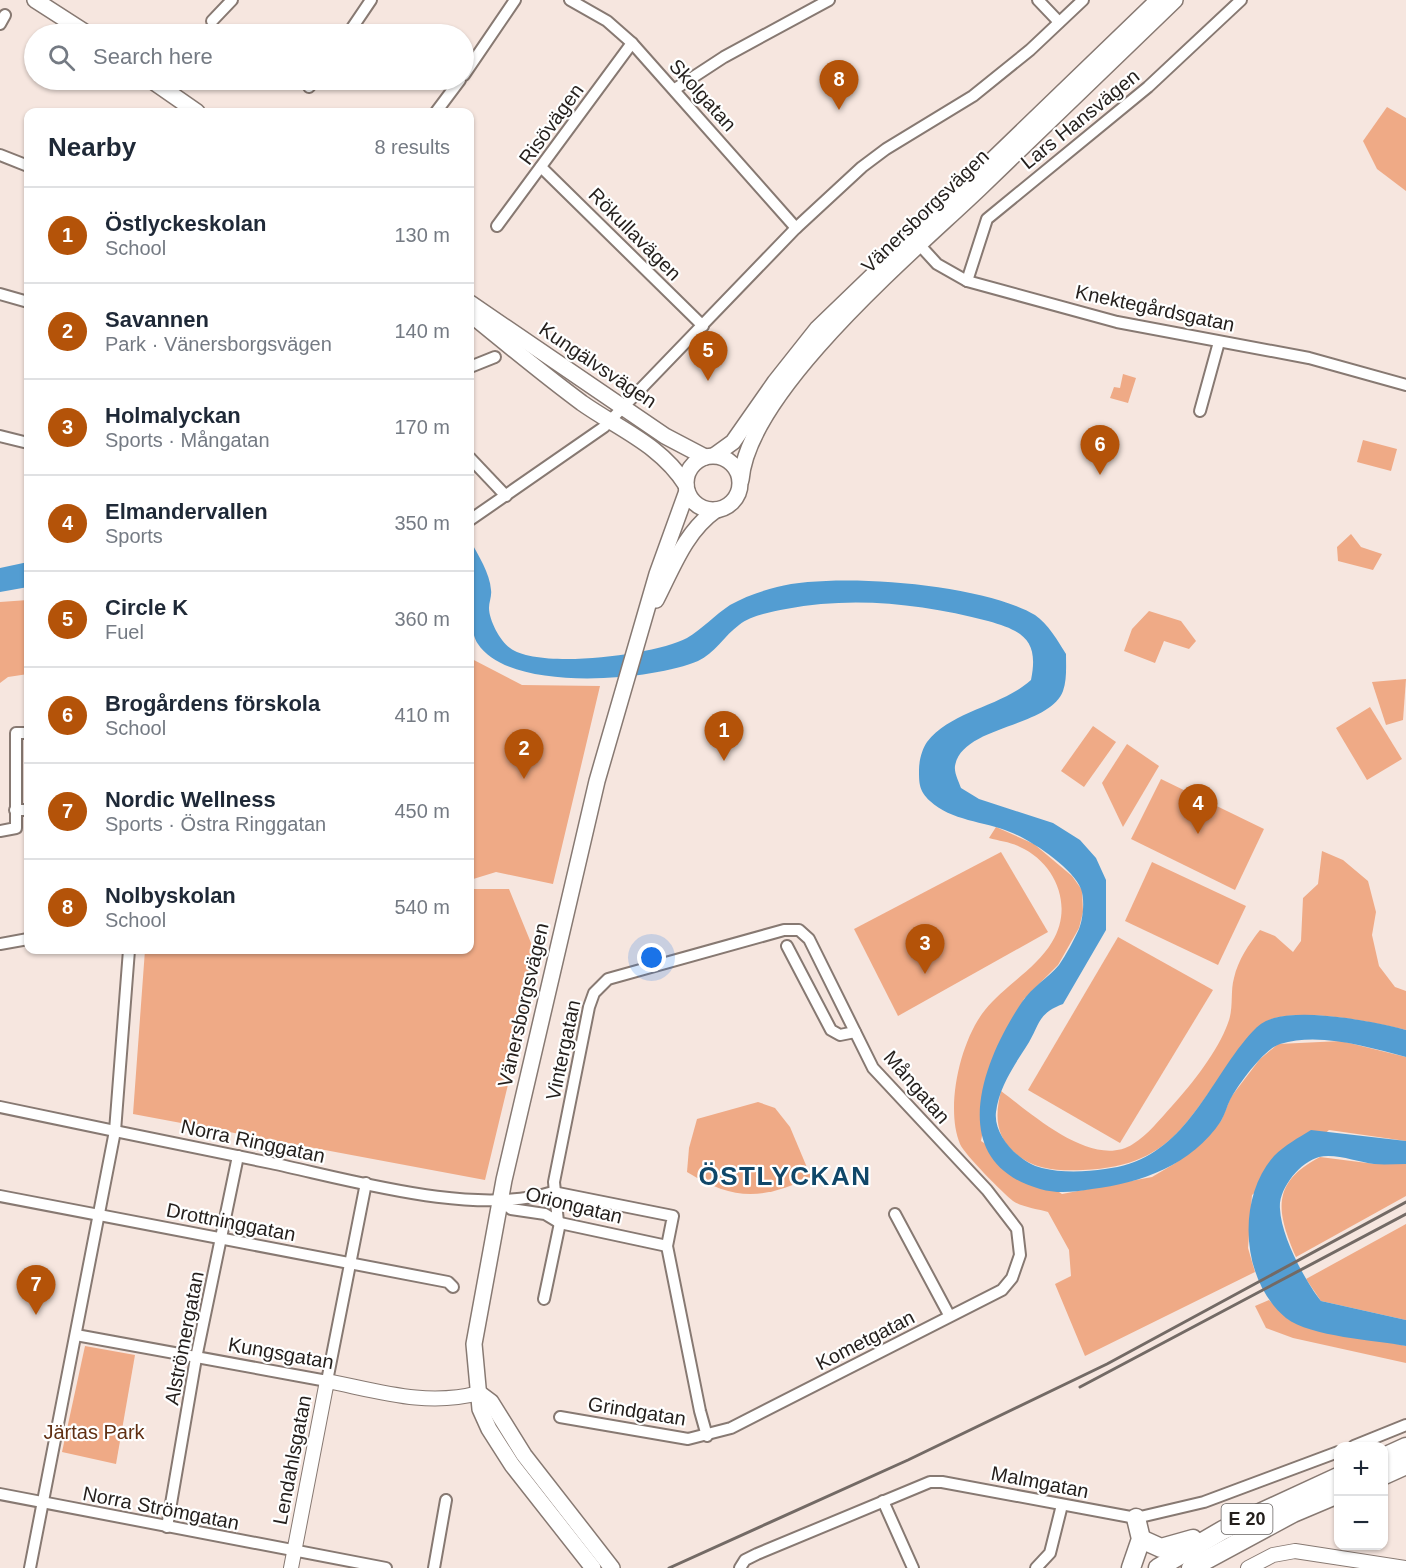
<!DOCTYPE html>
<html lang="en">
<head>
<meta charset="utf-8">
<style>
  body { margin:0; font-family:Arial,sans-serif; background:#f2f2f3; color:#1f2937 }
  .controls { position:absolute; right:18px; bottom:18px; display:grid; overflow:hidden; border-radius:12px; box-shadow:0 2px 4px #0004 }
  .controls button { width:54px; height:54px; display:grid; place-items:center; padding:0; border:0; border-bottom:2px solid #e0e1e3; background:#fff; color:#1f2937; font:30px sans-serif }
  .you { position:absolute; left:652px; top:958px; width:21px; height:21px; margin:-15px; border:4px solid #fff; border-radius:50%; background:#1a73e8; box-shadow:0 0 0 9px #1a73e833 }
  .badge { display:grid; place-items:center; width:39px; height:39px; border-radius:50%; background:#b45309; color:#fff; font-size:20px; font-weight:700 }
  .pin { position:absolute; translate:-50% -50px; filter:drop-shadow(0 2px 3px #0008) }
  .pin::after { content:''; position:absolute; top:32px; width:21px; height:18px; background:inherit; clip-path:polygon(0 0,100% 0,50% 100%) }
  .list { margin:0; padding:0; list-style:none }
  h2 { display:flex; justify-content:space-between; align-items:center; height:78px; margin:0; padding:0 24px; font-size:26px }
  h2 small { font-size:20px; font-weight:400; color:#747a83 }
  .list li { display:grid; grid-template-columns:39px 1fr auto; gap:18px; align-items:center; box-sizing:border-box; height:96px; padding:0 24px; border-top:2px solid #e0e1e3 }
  .list b { display:block; font-size:22px; white-space:nowrap }
  .list p { margin:0; font-size:20px; white-space:nowrap; color:#747a83 }
  .list em { font-size:20px; font-style:normal; color:#747a83 }
  .icon { flex:none; width:33px; height:33px; fill:none; stroke:currentColor; stroke-width:2; stroke-linecap:round; stroke-linejoin:round }
  .map { position:relative; flex:none; width:1406px; height:1568px; overflow:hidden }
  .search { position:absolute; background:#fff; box-shadow:0 2px 4px #0004; left:24px; top:24px; width:450px; height:66px; display:flex; align-items:center; gap:15px; box-sizing:border-box; padding:0 21px; border-radius:33px; color:#747a83; font-size:22px }
  .panel { position:absolute; background:#fff; box-shadow:0 2px 4px #0004; left:24px; top:108px; width:450px; height:846px; border-radius:12px }
  .map>svg:first-child { display:block }
  .green { fill:#efaa86 }
  .water { fill:#539dd2 }
  .lines { fill:none; stroke-linecap:round; stroke-linejoin:round }
  .minor-casing { stroke:#877972; stroke-width:14 }
  .tertiary-casing { stroke:#877972; stroke-width:16 }
  .secondary-casing { stroke:#877972; stroke-width:18 }
  .trunk-casing { stroke:#877972; stroke-width:21 }
  .minor { stroke:#fff; stroke-width:10 }
  .tertiary { stroke:#fff; stroke-width:14 }
  .secondary { stroke:#fff; stroke-width:15 }
  .trunk { stroke:#fff; stroke-width:18 }
  .rail { stroke:#736a65; stroke-width:3 }
  .labels { text-anchor:middle; stroke-width:4.5; stroke-linejoin:round; paint-order:stroke }
  .shield { fill:#fff; stroke:#666260; stroke-width:1.5 }
  .shield-label { font-size:18px; font-weight:bold; fill:#241f1c }
  .street-label { font-size:20px; fill:#241f1c; stroke:#fff }
  .park-label { font-size:20px; fill:#613013; stroke:#fff }
  .district-label { font-size:26px; font-weight:bold; letter-spacing:1.5px; fill:#104769; stroke:#fff }
</style>
</head>
<body>
<div class="map">
<svg width="1406" height="1568" viewBox="0 0 1406 1568">
  <rect width="100%" height="100%" fill="#f6e6df"/>
  <g class="green">
    <path d="M 1387,107 L 1406,118 L 1406,191 L 1377,169 L 1363,141 Z"/>
    <path d="M 1123,374 L 1136,378 L 1128,403 L 1110,398 L 1114,387 L 1120,388 Z"/>
    <path d="M 1363,440 L 1397,449 L 1391,471 L 1357,462 Z"/>
    <path d="M 1351,534 L 1361,547 L 1382,554 L 1373,570 L 1338,561 L 1337,547 Z"/>
    <path d="M 28,600 L 28,674 L 8,677 L 0,683 L 0,602 Z"/>
    <path d="M 1149,611 L 1181,621 L 1196,641 L 1189,649 L 1164,641 L 1155,663 L 1124,651 L 1132,629 Z"/>
    <path d="M 470,658 L 522,685 L 600,686 L 553,884 L 496,872 L 470,880 Z"/>
    <path d="M 1406,679 L 1403,720 L 1386,725 L 1372,682 Z"/>
    <path d="M 1370,707 L 1402,759 L 1367,780 L 1336,728 Z"/>
    <path d="M 1093,726 L 1116,742 L 1084,787 L 1061,771 Z"/>
    <path d="M 1127,744 L 1159,766 L 1123,827 L 1102,783 Z"/>
    <path d="M 1161,779 L 1264,829 L 1235,890 L 1131,839 Z"/>
    <path d="M 996,827 L 1034,844 L 1072,876 L 1082,890 L 1083,912 L 1079,928 L 1058,965 L 1024,999 L 1000,1043 L 981,1141 L 1062,1194 L 1152,1177 L 1174,1164 L 1200,1144 L 1221,1121 L 1231,1097 L 1260,1059 L 1278,1044 L 1341,1041 L 1406,1057 L 1406,1141 L 1329,1130 L 1252,1195 L 1248,1248 L 1255,1272 L 1085,1356 L 1055,1284 L 1071,1276 L 1069,1250 L 1048,1212 C 1038,1209 1022,1207 1013,1201 C 1004,1194 964,1154 960,1144 C 945,1108 960,1041 985,1010 C 1004,986 1036,969 1052,942 C 1074,907 1056,863 1020,847 C 1011,842 999,841 989,838 Z"/>
    <path d="M 1322,851 L 1343,860 L 1368,881 L 1376,912 L 1372,935 L 1379,966 L 1395,987 L 1406,991 L 1406,1030 C 1374,1022 1303,1008 1272,1019 C 1261,1022 1251,1039 1244,1048 C 1187,1111 1181,1166 1083,1170 C 1059,1171 1034,1170 1015,1153 C 995,1136 995,1115 1001,1091 C 1032,1114 1093,1170 1133,1144 C 1148,1135 1160,1119 1172,1106 C 1192,1084 1218,1051 1228,1023 C 1234,1008 1230,992 1234,978 C 1238,960 1249,944 1260,930 L 1275,936 L 1293,952 L 1301,941 L 1303,898 L 1318,884 Z"/>
    <path d="M 1001,852 L 1048,932 L 898,1016 L 854,929 Z"/>
    <path d="M 1152,862 L 1246,906 L 1218,965 L 1125,921 Z"/>
    <path d="M 470,889 L 509,889 L 538,960 L 485,1180 L 133,1114 L 145,950 L 470,950 Z"/>
    <path d="M 1118,937 L 1213,990 L 1120,1143 L 1028,1090 Z"/>
    <path d="M 758,1102 L 775,1108 L 790,1127 L 811,1177 C 762,1200 734,1201 687,1172 L 689,1148 L 697,1119 Z"/>
    <path d="M 1320,1157 L 1375,1164 L 1406,1164 L 1406,1196 L 1296,1257 C 1277,1212 1270,1183 1320,1157 Z"/>
    <path d="M 1406,1224 L 1406,1320 L 1321,1301 L 1306,1279 Z"/>
    <path d="M 1269,1300 L 1288,1319 L 1406,1346 L 1406,1363 L 1293,1338 L 1266,1328 L 1255,1306 Z"/>
    <path d="M 85,1346 L 135,1355 L 116,1464 L 62,1452 Z"/>
  </g>
  <g class="water">
    <path d="M 470,540 C 478,555 490,573 491,590 C 492,596 489,602 489,608 C 489,620 500,641 510,648 C 539,670 655,655 687,638 C 702,629 715,615 730,605 C 744,597 761,591 777,587 C 836,572 983,584 1035,615 C 1048,624 1058,641 1066,654 C 1066,666 1067,680 1063,691 C 1049,728 962,725 955,766 C 954,773 959,782 961,788 L 979,799 L 1053,823 L 1080,840 L 1096,858 L 1106,880 L 1106,930 L 1063,1004 C 1036,1014 1040,1026 1026,1047 C 1013,1067 999,1088 996,1112 C 993,1136 1020,1163 1042,1168 C 1061,1173 1086,1172 1105,1169 C 1176,1161 1200,1101 1238,1049 C 1247,1038 1257,1023 1271,1019 C 1303,1008 1373,1021 1406,1030 L 1406,1057 C 1367,1047 1320,1032 1280,1044 C 1264,1049 1238,1085 1230,1100 C 1227,1106 1225,1114 1221,1121 C 1192,1165 1141,1183 1092,1189 C 1073,1192 1058,1194 1040,1189 C 944,1162 982,1061 1022,1002 C 1032,987 1048,978 1059,965 C 1066,955 1074,940 1079,929 C 1083,919 1085,900 1081,889 C 1073,868 1031,840 1010,832 C 984,821 951,821 930,801 C 919,791 919,783 919,770 C 919,761 922,749 927,742 C 952,710 1001,707 1031,680 C 1039,641 1024,631 988,621 C 922,604 854,596 786,609 C 771,612 751,615 739,625 C 725,635 714,654 698,661 C 651,681 510,693 478,644 C 466,627 470,563 470,540 Z"/>
    <path d="M 28,562 L 28,587 L 0,592 L 0,568 Z"/>
    <path d="M 1311,1130 L 1406,1141 L 1406,1164 C 1395,1164 1384,1165 1374,1164 C 1358,1162 1335,1153 1319,1157 C 1300,1162 1278,1189 1280,1209 C 1281,1236 1305,1281 1321,1301 L 1406,1320 L 1406,1346 C 1375,1340 1311,1337 1286,1318 C 1241,1281 1236,1199 1274,1156 C 1285,1145 1298,1138 1311,1130 Z"/>
  </g>
  <g class="lines">
    <defs>
      <g id="minor">
        <path d="M 570,0 L 607,21 L 632,43 L 796,228"/>
        <path d="M 1038,0 L 1059,22"/>
        <path d="M 212,21 L 232,0"/>
        <path d="M 0,24 L 5,15"/>
        <path d="M 348,34 L 371,0"/>
        <path d="M 464,75 L 515,0"/>
        <path d="M 309,87 L 315,80"/>
        <path d="M 675,89 L 724,57 L 829,0"/>
        <path d="M 436,112 L 460,80"/>
        <path d="M 0,155 L 28,166"/>
        <path d="M 541,167 L 703,326"/>
        <path d="M 497,226 L 632,43"/>
        <path d="M 916,241 L 937,264 L 967,281 L 1117,322 L 1309,358 L 1406,385"/>
        <path d="M 967,281 L 987,219 L 1148,87 L 1241,0"/>
        <path d="M 0,294 L 28,302"/>
        <path d="M 470,367 L 495,357"/>
        <path d="M 1200,411 L 1219,342"/>
        <path d="M 0,436 L 28,443"/>
        <path d="M 470,458 L 506,496"/>
        <path d="M 470,520 L 604,427 L 796,228 L 862,167 L 886,149 L 973,96 L 1030,50 L 1083,0"/>
        <path d="M 15,810 L 28,810"/>
        <path d="M 0,831 L 16,828 L 16,733 L 28,733"/>
        <path d="M 0,944 L 28,939"/>
        <path d="M 787,946 L 831,1030 L 840,1035 L 855,1032"/>
        <path d="M 0,1107 C 90,1126 181,1145 271,1163 C 351,1180 475,1217 553,1192 L 673,1216 L 667,1246 L 700,1411 L 707,1436"/>
        <path d="M 0,1196 L 448,1282 L 453,1287"/>
        <path d="M 500,1200 L 511,1209 L 545,1214 L 560,1223 L 667,1246"/>
        <path d="M 895,1214 L 948,1313"/>
        <path d="M 558,1222 L 554,1182 L 589,1007 L 594,993 L 608,979 L 784,930 L 799,930 L 809,939 L 873,1068 L 987,1190 L 1017,1229 L 1020,1255 L 1012,1278 L 1002,1290 L 731,1428 L 688,1439 L 560,1417"/>
        <path d="M 544,1299 L 560,1223"/>
        <path d="M 76,1335 L 327,1381 L 366,1183"/>
        <path d="M 1354,1446 L 1406,1425"/>
        <path d="M 0,1494 L 386,1568"/>
        <path d="M 883,1501 L 913,1568"/>
        <path d="M 167,1527 L 196,1358 L 238,1156"/>
        <path d="M 30,1568 L 115,1131 L 129,950"/>
        <path d="M 434,1568 L 446,1500"/>
        <path d="M 740,1568 L 745,1560 L 757,1554 L 930,1482 L 942,1482 L 1136,1518 L 1204,1502 L 1338,1452"/>
        <path d="M 1036,1568 L 1050,1553 L 1062,1505"/>
      </g>
      <g id="tertiary">
        <path d="M 291,1568 L 327,1381 C 378,1391 426,1407 479,1393"/>
        <path d="M 1248,1568 L 1273,1555 L 1295,1551 L 1406,1568"/>
      </g>
      <g id="secondary">
        <path d="M 35,0 L 88,34"/>
        <path d="M 151,80 L 197,112"/>
        <path d="M 470,303 L 665,436 L 705,457"/>
        <path d="M 470,314 C 507,344 544,375 582,403 C 619,429 661,445 686,485"/>
        <path d="M 715,455 L 733,442 L 775,382 L 817,329 L 1158,0"/>
        <circle cx="713" cy="483" r="27"/>
        <path d="M 741,480 C 748,390 914,251 979,189 C 1044,126 1110,63 1175,0"/>
        <path d="M 656,600 C 673,567 685,532 716,510"/>
        <path d="M 479,1393 L 491,1402 L 524,1455 L 612,1568"/>
        <path d="M 593,1568 L 512,1465 L 489,1429 L 480,1409 L 474,1344 L 504,1180 L 597,781 L 657,574 L 687,491"/>
      </g>
      <g id="trunk">
        <path d="M 1384,1457 L 1406,1447"/>
        <path d="M 1384,1475 L 1406,1465"/>
        <path d="M 1141,1539 L 1161,1548 L 1193,1539"/>
        <path d="M 1131,1568 L 1141,1539 L 1136,1518"/>
        <path d="M 1158,1568 L 1223,1530 L 1338,1477"/>
        <path d="M 1191,1568 L 1293,1513 L 1338,1494"/>
      </g>
    </defs>
    <use href="#minor" class="minor-casing"/>
    <use href="#tertiary" class="tertiary-casing"/>
    <use href="#secondary" class="secondary-casing"/>
    <use href="#trunk" class="trunk-casing"/>
    <use href="#minor" class="minor"/>
    <use href="#tertiary" class="tertiary"/>
    <use href="#secondary" class="secondary"/>
    <use href="#trunk" class="trunk"/>
    <g class="rail">
      <path d="M 1080,1387 L 1406,1214"/>
      <path d="M 669,1568 L 908,1460 L 1107,1364 L 1406,1202"/>
    </g>
  </g>
  <g class="labels">
    <rect class="shield" x="1221.5" y="1504" width="51" height="30" rx="4.5"/>
    <g class="shield-label">
      <text x="1247" y="1525">E 20</text>
    </g>
    <g class="street-label">
      <text transform="translate(703 95) rotate(48)" y="7">Skolgatan</text>
      <text transform="translate(1080 119) rotate(-39)" y="7">Lars Hansvägen</text>
      <text transform="translate(551 124) rotate(-54)" y="7">Risövägen</text>
      <text transform="translate(925 211) rotate(-44)" y="7">Vänersborgsvägen</text>
      <text transform="translate(635 234) rotate(45)" y="7">Rökullavägen</text>
      <text transform="translate(1155 308) rotate(12)" y="7">Knektegårdsgatan</text>
      <text transform="translate(598 365) rotate(34)" y="7">Kungälvsvägen</text>
      <text transform="translate(523 1005) rotate(-77)" y="7">Vänersborgsvägen</text>
      <text transform="translate(563 1050) rotate(-78)" y="7">Vintergatan</text>
      <text transform="translate(917 1087) rotate(49)" y="7">Mångatan</text>
      <text transform="translate(253 1141) rotate(12)" y="7">Norra Ringgatan</text>
      <text transform="translate(574 1205) rotate(14)" y="7">Oriongatan</text>
      <text transform="translate(231 1222) rotate(11)" y="7">Drottninggatan</text>
      <text transform="translate(184 1338) rotate(-79)" y="7">Alströmergatan</text>
      <text transform="translate(865 1340) rotate(-27)" y="7">Kometgatan</text>
      <text transform="translate(281 1353) rotate(10)" y="7">Kungsgatan</text>
      <text transform="translate(637 1411) rotate(9)" y="7">Grindgatan</text>
      <text transform="translate(292 1460) rotate(-79)" y="7">Lendahlsgatan</text>
      <text transform="translate(1040 1482) rotate(11)" y="7">Malmgatan</text>
      <text transform="translate(161 1508) rotate(11)" y="7">Norra Strömgatan</text>
    </g>
    <g class="park-label">
      <text x="94" y="1439">Järtas Park</text>
    </g>
    <g class="district-label">
      <text x="785" y="1185">ÖSTLYCKAN</text>
    </g>
  </g>
</svg>
<div class="controls">
<button>+</button>
<button>−</button>
</div>
<div class="you"></div>
<div class="pin badge" style="left:724px;top:761px">1</div>
<div class="pin badge" style="left:524px;top:779px">2</div>
<div class="pin badge" style="left:925px;top:974px">3</div>
<div class="pin badge" style="left:1198px;top:834px">4</div>
<div class="pin badge" style="left:708px;top:381px">5</div>
<div class="pin badge" style="left:1100px;top:475px">6</div>
<div class="pin badge" style="left:36px;top:1315px">7</div>
<div class="pin badge" style="left:839px;top:110px">8</div>
<div class="search"><svg class="icon" aria-label="search" viewBox="0 0 24 24"><circle cx="10" cy="10" r="6"/><path d="M15 15l6 6"/></svg>Search here</div>
<section class="panel">
<h2>Nearby<small>8 results</small></h2>
<ul class="list">
<li><span class="badge">1</span><div><b>Östlyckeskolan</b><p>School</p></div><em>130 m</em></li>
<li><span class="badge">2</span><div><b>Savannen</b><p>Park · Vänersborgsvägen</p></div><em>140 m</em></li>
<li><span class="badge">3</span><div><b>Holmalyckan</b><p>Sports · Mångatan</p></div><em>170 m</em></li>
<li><span class="badge">4</span><div><b>Elmandervallen</b><p>Sports</p></div><em>350 m</em></li>
<li><span class="badge">5</span><div><b>Circle K</b><p>Fuel</p></div><em>360 m</em></li>
<li><span class="badge">6</span><div><b>Brogårdens förskola</b><p>School</p></div><em>410 m</em></li>
<li><span class="badge">7</span><div><b>Nordic Wellness</b><p>Sports · Östra Ringgatan</p></div><em>450 m</em></li>
<li><span class="badge">8</span><div><b>Nolbyskolan</b><p>School</p></div><em>540 m</em></li>
</ul>
</section>
</div>
</body>
</html>
